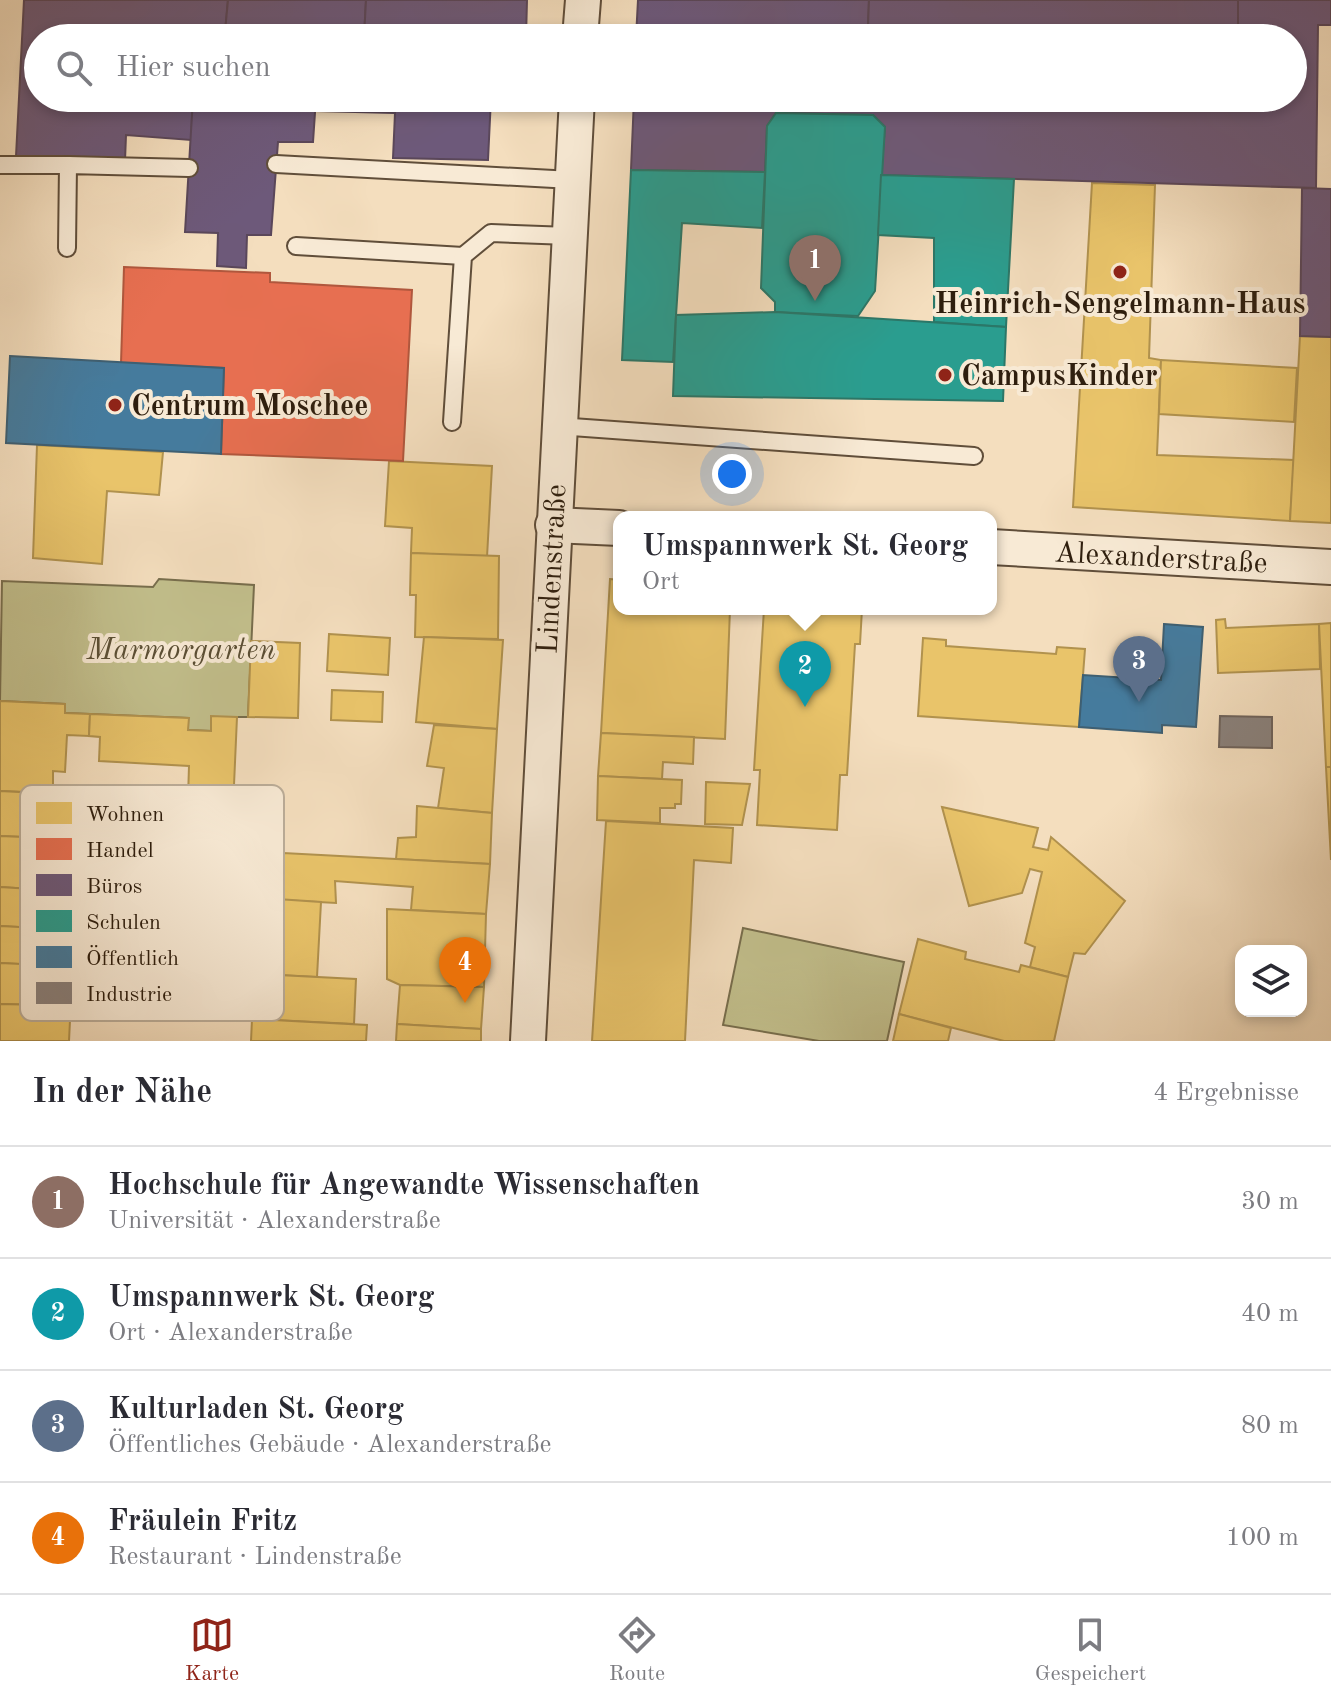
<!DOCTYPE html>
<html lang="de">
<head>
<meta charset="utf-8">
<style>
  body { margin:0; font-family:"Old Standard TT",serif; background:#f2f2f3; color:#2b2b33 }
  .controls { position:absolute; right:24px; bottom:24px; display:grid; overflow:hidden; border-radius:16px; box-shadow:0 4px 12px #0003 }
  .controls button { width:72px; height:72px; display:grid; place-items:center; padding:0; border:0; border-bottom:2px solid #e1e1e2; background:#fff; color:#2b2b33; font:40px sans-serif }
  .you { position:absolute; left:732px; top:474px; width:28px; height:28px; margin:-20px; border:6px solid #fff; border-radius:50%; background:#1a73e8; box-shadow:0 0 0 12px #1a73e833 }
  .badge { display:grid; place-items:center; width:52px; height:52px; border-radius:50%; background:#8f2418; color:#fff; font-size:26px; font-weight:700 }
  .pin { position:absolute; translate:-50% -66px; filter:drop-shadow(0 2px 4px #0008) }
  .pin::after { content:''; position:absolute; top:42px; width:28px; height:24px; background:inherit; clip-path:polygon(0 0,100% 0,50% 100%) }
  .popup { position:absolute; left:613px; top:511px; width:384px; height:104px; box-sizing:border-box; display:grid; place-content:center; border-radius:16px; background:#fff; filter:drop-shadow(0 2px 6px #0005); font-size:26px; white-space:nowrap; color:#7c7c81 }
  .popup b { font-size:30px; color:#2b2b33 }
  .popup::after { content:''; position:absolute; left:50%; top:100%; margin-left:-16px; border:16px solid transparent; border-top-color:#fff }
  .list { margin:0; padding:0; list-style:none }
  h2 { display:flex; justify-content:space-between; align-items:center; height:104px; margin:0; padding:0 32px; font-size:34px }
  h2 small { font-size:26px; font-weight:400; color:#7c7c81 }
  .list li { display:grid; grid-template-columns:52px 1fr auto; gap:24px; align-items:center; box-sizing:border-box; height:112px; padding:0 32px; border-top:2px solid #e1e1e2 }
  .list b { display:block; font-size:30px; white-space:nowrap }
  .list p { margin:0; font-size:26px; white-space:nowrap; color:#7c7c81 }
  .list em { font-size:26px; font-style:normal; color:#7c7c81 }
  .icon { flex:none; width:44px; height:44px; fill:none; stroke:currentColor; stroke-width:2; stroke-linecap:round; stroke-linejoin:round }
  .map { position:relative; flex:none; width:1331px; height:1041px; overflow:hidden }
  .search { position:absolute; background:#fff; box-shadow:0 4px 12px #0003; left:24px; right:24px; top:24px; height:88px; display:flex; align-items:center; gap:20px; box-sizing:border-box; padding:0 28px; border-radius:44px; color:#7c7c81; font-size:30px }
  .sheet { height:552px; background:#fff }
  nav { display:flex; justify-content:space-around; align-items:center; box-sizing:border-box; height:112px; border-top:2px solid #e1e1e2; background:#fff; font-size:22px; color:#7c7c81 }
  nav a { display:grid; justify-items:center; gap:4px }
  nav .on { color:#8f2418 }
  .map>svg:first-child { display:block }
  .green { fill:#c2bf8c; stroke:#786e4d; stroke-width:2 }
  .homes { fill:#e9c46a; stroke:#b1924e; stroke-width:2 }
  .shops { fill:#e76f51; stroke:#b0573d; stroke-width:2 }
  .offices { fill:#6d597a; stroke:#5a475a; stroke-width:2 }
  .schools { fill:#2a9d8f; stroke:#2b7768; stroke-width:2 }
  .public { fill:#457b9d; stroke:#3e5f72; stroke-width:2 }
  .industry { fill:#8a817c; stroke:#6e635b; stroke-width:2 }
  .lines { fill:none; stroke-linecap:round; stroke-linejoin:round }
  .service-casing { stroke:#604e3a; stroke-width:20 }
  .minor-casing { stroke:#604e3a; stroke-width:38 }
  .service { stroke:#f8ead5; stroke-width:16 }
  .minor { stroke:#f8ead5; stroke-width:34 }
  .poi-dot { fill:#8f2418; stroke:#f8ead5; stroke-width:3 }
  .labels { text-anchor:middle; stroke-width:8; stroke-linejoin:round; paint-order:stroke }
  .poi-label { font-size:30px; font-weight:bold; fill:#2e1e0e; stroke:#f8ead5; text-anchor:start }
  .street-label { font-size:30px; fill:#2e1e0e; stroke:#f8ead5 }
  .park-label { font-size:30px; font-style:italic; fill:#5a4e34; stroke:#f8ead5 }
  .key { fill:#f8ead5; stroke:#bbad99; stroke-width:2 }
  .key-label { font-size:22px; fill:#2e1e0e }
</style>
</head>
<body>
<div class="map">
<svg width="1331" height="1041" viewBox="0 0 1331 1041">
  <rect width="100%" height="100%" fill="#f4debe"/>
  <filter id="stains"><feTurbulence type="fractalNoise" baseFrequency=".0025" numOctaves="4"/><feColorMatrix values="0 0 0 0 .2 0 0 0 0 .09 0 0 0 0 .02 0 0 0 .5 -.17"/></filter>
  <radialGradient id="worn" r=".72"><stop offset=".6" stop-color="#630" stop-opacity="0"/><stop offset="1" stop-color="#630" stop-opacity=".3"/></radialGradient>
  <g class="green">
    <path d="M 159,579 L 254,585 L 248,717 L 211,717 L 211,731 L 188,730 L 188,718 L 65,713 L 65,704 L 0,701 L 2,581 L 153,587 Z"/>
    <path d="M 743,928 L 904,962 L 887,1041 L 819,1041 L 723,1025 Z"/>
  </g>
  <g class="homes">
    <path d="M 1092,183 L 1155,185 L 1149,358 L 1161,360 L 1157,455 L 1294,460 L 1290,521 L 1073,507 Z"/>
    <path d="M 1300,336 L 1331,337 L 1331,523 L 1290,521 Z"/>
    <path d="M 1161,360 L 1297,368 L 1294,422 L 1159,414 Z"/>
    <path d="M 37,445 L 163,452 L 159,495 L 107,491 L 102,564 L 33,558 Z"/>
    <path d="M 389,461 L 492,466 L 487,557 L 411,553 L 412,528 L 385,526 Z"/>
    <path d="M 411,553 L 499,556 L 498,639 L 415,637 L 416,595 L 410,595 Z"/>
    <path d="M 610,579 L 619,580 L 619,609 L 730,609 L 725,739 L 601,733 Z"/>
    <path d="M 764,609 L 862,609 L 860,644 L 855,644 L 847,775 L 840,775 L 837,830 L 757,825 L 760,770 L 754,770 Z"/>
    <path d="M 1225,619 L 1226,628 L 1319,624 L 1320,669 L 1218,673 L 1216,620 Z"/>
    <path d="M 1331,623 L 1331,767 L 1326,767 L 1319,624 Z"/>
    <path d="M 329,634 L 390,638 L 388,675 L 327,671 Z"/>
    <path d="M 424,637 L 503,640 L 497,729 L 416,722 Z"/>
    <path d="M 923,638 L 946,640 L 946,646 L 1056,654 L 1057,647 L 1085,649 L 1079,727 L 918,716 Z"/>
    <path d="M 251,641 L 300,643 L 298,718 L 248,717 Z"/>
    <path d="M 332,690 L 383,692 L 382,722 L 331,720 Z"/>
    <path d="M 0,701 L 65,704 L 65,713 L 90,714 L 89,736 L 67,735 L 65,772 L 53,771 L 53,793 L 0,791 Z"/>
    <path d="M 90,714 L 189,718 L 188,730 L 211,731 L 211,716 L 237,717 L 234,785 L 247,785 L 247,801 L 188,798 L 189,766 L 99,761 L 100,737 L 89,736 Z"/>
    <path d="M 434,725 L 497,729 L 492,813 L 438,808 L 444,768 L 427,766 Z"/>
    <path d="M 601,733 L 694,737 L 693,764 L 663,762 L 662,779 L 598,776 Z"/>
    <path d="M 1326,767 L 1331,767 L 1331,860 Z"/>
    <path d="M 598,776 L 682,780 L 681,804 L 675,804 L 675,808 L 660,808 L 660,823 L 597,820 Z"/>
    <path d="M 706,782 L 750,784 L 742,825 L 705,824 Z"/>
    <path d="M 0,791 L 77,795 L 77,809 L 64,808 L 62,832 L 48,832 L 48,838 L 0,836 Z"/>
    <path d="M 173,797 L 247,801 L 242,899 L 154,895 L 156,854 L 169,855 L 168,879 L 197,881 L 199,843 L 170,842 Z"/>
    <path d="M 417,806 L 492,813 L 490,864 L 396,859 L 398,838 L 416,837 Z"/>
    <path d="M 942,807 L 1038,828 L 1033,847 L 1048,850 L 1051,837 L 1125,901 L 1085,954 L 1074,953 L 1068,977 L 1030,967 L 1035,947 L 1025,943 L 1042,872 L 1030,869 L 1022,893 L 969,906 Z"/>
    <path d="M 606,821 L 733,828 L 731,863 L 694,860 L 685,1041 L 592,1041 Z"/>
    <path d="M 0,836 L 48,838 L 46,871 L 64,873 L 63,891 L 0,887 Z"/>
    <path d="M 283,853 L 490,864 L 486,914 L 411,910 L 413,887 L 335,881 L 336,903 L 281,900 Z"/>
    <path d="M 0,887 L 63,891 L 62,901 L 73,901 L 72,925 L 55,924 L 55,929 L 0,926 Z"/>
    <path d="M 80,891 L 242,899 L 235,1018 L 74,1009 Z"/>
    <path d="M 262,898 L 321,902 L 317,977 L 258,974 Z"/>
    <path d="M 387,909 L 486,914 L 484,987 L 400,985 L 387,979 Z"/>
    <path d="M 0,926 L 78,930 L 76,967 L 0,963 Z"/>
    <path d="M 918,939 L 966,952 L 965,959 L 1019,972 L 1021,965 L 1068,977 L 1054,1041 L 1004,1041 L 899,1014 Z"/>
    <path d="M 0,963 L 43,965 L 42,1005 L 0,1004 Z"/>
    <path d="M 238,973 L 356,979 L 354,1024 L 235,1018 Z"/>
    <path d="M 400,985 L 484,987 L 481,1029 L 397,1024 Z"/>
    <path d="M 0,1004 L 42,1005 L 43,1019 L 70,1020 L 69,1041 L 0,1041 Z"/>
    <path d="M 899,1014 L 951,1028 L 948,1041 L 893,1041 Z"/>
    <path d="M 252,1019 L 367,1025 L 366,1041 L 251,1041 Z"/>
    <path d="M 397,1024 L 481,1029 L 481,1041 L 396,1041 Z"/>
  </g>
  <path class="shops" d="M 124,267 L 270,273 L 270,282 L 412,290 L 403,461 L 221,454 L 224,368 L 121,363 Z"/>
  <g class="offices">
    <path d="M 24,0 L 228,0 L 225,32 L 197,29 L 196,38 L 38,38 L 38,98 L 193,98 L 191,140 L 126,135 L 125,161 L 16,156 Z"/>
    <path d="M 228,0 L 366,0 L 364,38 L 196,38 L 197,29 L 225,32 Z"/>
    <path d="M 366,0 L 527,0 L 526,38 L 364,38 Z"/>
    <path d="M 638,0 L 869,0 L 868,27 L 1236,38 L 636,38 Z"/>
    <path d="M 869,0 L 1238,0 L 1238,38 L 868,27 Z"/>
    <path d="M 1238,0 L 1331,0 L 1331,25 L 1318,25 L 1316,188 L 881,175 L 885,127 L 873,115 L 776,113 L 767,126 L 765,172 L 631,170 L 634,98 L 1293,98 L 1293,38 L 1238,38 Z"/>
    <path d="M 193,98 L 316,98 L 313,142 L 278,142 L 271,235 L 247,235 L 246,268 L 217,266 L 218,233 L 185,232 Z"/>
    <path d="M 316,98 L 491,98 L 488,160 L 393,158 L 395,113 L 316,111 Z"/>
    <path d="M 1302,188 L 1331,189 L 1331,337 L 1300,336 Z"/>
  </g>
  <g class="schools">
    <path d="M 776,113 L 873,115 L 885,127 L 875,291 L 858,316 L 775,312 L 775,302 L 761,288 L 767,126 Z"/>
    <path d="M 631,170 L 765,172 L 762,228 L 682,223 L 673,362 L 622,360 Z"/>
    <path d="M 881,175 L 1014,179 L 1006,327 L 934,322 L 934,238 L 878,235 Z"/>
    <path d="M 775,312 L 1006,327 L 1003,401 L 673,396 L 676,315 Z"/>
  </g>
  <g class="public">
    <path d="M 10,356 L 224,368 L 221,454 L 6,443 Z"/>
    <path d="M 1164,624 L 1203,627 L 1196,727 L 1162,725 L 1162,733 L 1079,727 L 1083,675 L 1161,680 Z"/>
  </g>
  <path class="industry" d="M 1220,716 L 1272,717 L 1272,748 L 1219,747 Z"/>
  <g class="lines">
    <defs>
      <g id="service">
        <path d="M 276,164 L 572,180"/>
        <path d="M 0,165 L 68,165"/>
        <path d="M 296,246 L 463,256"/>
        <path d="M 67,248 L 68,165 L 189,168"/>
        <path d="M 452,422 L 463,256 L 491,233 L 569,236"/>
        <path d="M 558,426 L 974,456"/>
      </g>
      <g id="minor">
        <path d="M 580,38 L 583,0"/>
        <path d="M 553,525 L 619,528"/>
        <path d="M 991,547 L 1331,567"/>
        <path d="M 528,1041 L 577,98"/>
      </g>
    </defs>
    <use href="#service" class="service-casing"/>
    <use href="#minor" class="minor-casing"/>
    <use href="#service" class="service"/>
    <use href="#minor" class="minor"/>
  </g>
  <g class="poi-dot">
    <circle cx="1120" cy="272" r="8"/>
    <circle cx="945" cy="375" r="8"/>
    <circle cx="115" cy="405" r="8"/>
  </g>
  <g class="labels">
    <g class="poi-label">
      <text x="1120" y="313" text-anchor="middle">Heinrich-Sengelmann-Haus</text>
      <text x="961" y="385">CampusKinder</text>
      <text x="131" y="415">Centrum Moschee</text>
    </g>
    <g class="street-label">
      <text transform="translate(1161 557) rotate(3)" y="10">Alexanderstraße</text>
      <text transform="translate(551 569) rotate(-87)" y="10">Lindenstraße</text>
    </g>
    <g class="park-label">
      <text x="181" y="659">Marmorgarten</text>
    </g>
  </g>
  <rect x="20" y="785" width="264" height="236" rx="12" class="key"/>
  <rect x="36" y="802" width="36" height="22" fill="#e9c46a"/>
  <rect x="36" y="838" width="36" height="22" fill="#e76f51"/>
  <rect x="36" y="874" width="36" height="22" fill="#6d597a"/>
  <rect x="36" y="910" width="36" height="22" fill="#2a9d8f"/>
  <rect x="36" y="946" width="36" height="22" fill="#457b9d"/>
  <rect x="36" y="982" width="36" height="22" fill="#8a817c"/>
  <g class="key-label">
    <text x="86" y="821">Wohnen</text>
    <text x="86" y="857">Handel</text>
    <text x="86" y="893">Büros</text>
    <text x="86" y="929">Schulen</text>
    <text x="86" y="965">Öffentlich</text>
    <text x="86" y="1001">Industrie</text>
  </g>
  <rect width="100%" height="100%" filter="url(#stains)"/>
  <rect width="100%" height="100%" fill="url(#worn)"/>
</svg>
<div class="controls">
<button><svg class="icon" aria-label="layers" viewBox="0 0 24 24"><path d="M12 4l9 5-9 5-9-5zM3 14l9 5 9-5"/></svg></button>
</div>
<div class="you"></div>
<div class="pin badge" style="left:815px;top:301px;background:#8d6e63">1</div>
<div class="pin badge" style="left:805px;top:707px;background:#0f9aa8">2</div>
<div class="popup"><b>Umspannwerk St. Georg</b>Ort</div>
<div class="pin badge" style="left:1139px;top:702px;background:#5c6f8a">3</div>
<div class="pin badge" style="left:465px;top:1003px;background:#e8710a">4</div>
<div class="search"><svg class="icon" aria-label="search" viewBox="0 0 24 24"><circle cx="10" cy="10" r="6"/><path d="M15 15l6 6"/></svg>Hier suchen</div>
</div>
<section class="sheet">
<h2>In der Nähe<small>4 Ergebnisse</small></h2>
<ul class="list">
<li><span class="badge" style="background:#8d6e63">1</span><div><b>Hochschule für Angewandte Wissenschaften</b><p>Universität · Alexanderstraße</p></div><em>30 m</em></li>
<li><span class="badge" style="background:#0f9aa8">2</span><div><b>Umspannwerk St. Georg</b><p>Ort · Alexanderstraße</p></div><em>40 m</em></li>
<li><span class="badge" style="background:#5c6f8a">3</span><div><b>Kulturladen St. Georg</b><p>Öffentliches Gebäude · Alexanderstraße</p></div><em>80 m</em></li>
<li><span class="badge" style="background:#e8710a">4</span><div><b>Fräulein Fritz</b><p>Restaurant · Lindenstraße</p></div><em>100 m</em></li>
</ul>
</section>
<nav>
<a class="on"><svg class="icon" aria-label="map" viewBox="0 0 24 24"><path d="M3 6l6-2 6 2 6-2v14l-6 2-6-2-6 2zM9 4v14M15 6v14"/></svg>Karte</a>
<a><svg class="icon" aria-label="directions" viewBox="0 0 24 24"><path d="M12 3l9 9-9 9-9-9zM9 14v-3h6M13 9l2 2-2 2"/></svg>Route</a>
<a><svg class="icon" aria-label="saved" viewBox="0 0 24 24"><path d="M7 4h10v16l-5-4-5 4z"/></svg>Gespeichert</a>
</nav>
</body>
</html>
